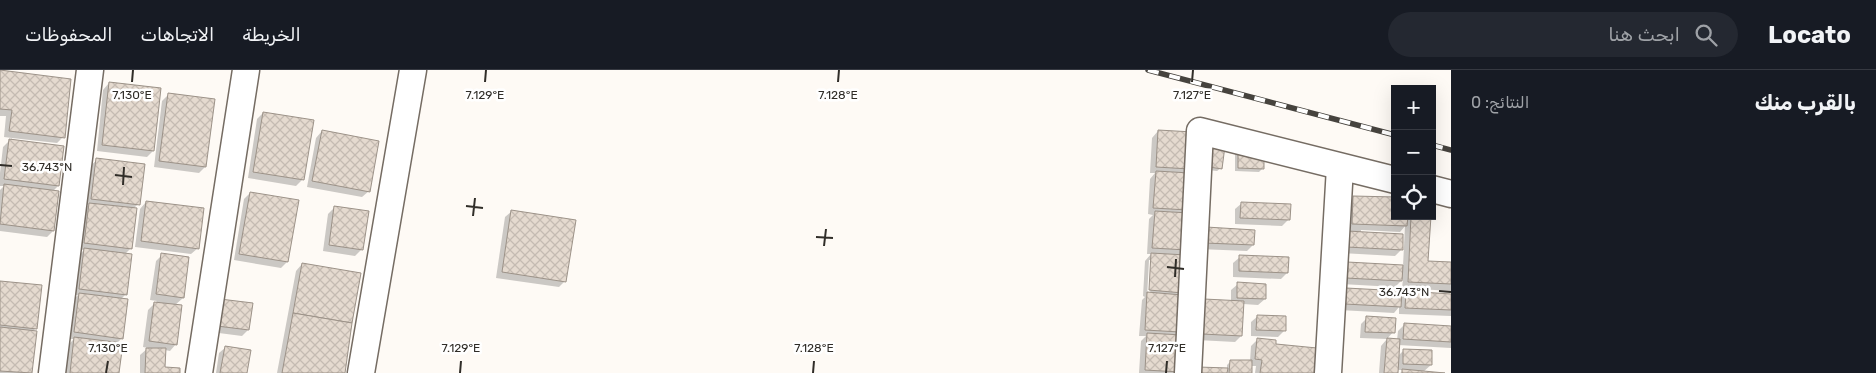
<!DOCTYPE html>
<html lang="ar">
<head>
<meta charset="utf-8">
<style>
  body { margin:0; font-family:Rubik,"Noto Sans Arabic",sans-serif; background:#242831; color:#f1f3f6; direction:rtl }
  .controls { position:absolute; right:15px; top:15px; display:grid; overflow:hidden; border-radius:0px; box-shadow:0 5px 20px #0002 }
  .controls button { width:45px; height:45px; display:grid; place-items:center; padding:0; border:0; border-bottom:1px solid #363941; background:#171b24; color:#f1f3f6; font:25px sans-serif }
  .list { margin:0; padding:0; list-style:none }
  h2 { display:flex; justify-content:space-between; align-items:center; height:65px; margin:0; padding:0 20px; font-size:21px }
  h2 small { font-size:16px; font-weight:400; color:#9ea1a6 }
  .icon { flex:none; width:28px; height:28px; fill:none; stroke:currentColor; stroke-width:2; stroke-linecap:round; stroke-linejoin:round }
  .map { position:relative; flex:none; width:1451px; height:303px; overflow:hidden; direction:ltr }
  header { display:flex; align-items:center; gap:30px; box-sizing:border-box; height:70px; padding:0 25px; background:#171b24; border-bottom:1px solid #363941 }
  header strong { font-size:24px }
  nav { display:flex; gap:28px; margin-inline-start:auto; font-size:18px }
  .search { width:350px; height:45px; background:#242831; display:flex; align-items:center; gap:12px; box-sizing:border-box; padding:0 18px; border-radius:28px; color:#9ea1a6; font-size:19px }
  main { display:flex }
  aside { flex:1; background:#171b24 }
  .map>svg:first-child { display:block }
  .shadow { fill:#0003; fill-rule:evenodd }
  .building { fill:url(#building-cross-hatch); stroke:#9c9288 }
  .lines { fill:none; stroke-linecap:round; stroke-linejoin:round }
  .minor-casing { stroke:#756c63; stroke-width:29 }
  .minor { stroke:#fff; stroke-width:26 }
  .rail-casing { stroke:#46433e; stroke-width:5.5 }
  .rail { stroke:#fff; stroke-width:4; stroke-dasharray:11; stroke-linecap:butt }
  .ticks { fill:none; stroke:#302d28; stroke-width:2 }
  .ticks-label { font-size:12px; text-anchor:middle; fill:#302d28; stroke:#fff; stroke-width:5; stroke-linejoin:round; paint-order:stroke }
</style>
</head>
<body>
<header>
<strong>Locato</strong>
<div class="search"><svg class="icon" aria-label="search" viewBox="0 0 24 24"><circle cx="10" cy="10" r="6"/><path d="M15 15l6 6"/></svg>ابحث هنا</div>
<nav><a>الخريطة</a><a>الاتجاهات</a><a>المحفوظات</a></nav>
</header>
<main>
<aside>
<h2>بالقرب منك<small>النتائج: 0</small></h2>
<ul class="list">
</ul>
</aside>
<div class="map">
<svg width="1451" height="303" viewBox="0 0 1451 303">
  <defs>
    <pattern id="building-cross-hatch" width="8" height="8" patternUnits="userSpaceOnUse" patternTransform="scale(1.25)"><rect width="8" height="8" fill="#e5dacf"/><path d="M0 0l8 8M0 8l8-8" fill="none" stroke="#c5bbb2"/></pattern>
  </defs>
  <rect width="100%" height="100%" fill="#fefaf5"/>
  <g class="shadow">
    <path d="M 0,2 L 63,67 L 57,73 L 12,68 L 12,71 L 58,116 L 53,121 L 53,161 L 47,167 L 0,161 L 0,120 L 4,116 L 0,116 L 0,103 L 3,77 L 12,68 L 4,67 L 6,46 L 0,46 Z"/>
    <path d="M 109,13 L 153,81 L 147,87 L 97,81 L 103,20 Z"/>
    <path d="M 169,24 L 205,97 L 199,103 L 154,97 L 162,31 Z"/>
    <path d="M 263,43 L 303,109 L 296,116 L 248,108 L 257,49 Z"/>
    <path d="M 322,61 L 369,121 L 362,127 L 307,117 L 316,68 Z"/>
    <path d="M 1158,61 L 1221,98 L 1217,101 L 1200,99 L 1189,105 L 1179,261 L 1174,266 L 1177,303 L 1139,303 L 1141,271 L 1146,266 L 1139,266 L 1142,230 L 1145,227 L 1143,226 L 1145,191 L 1151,184 L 1147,184 L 1149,149 L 1153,145 L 1148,144 L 1150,109 L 1155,103 L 1150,103 L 1152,68 ZM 1149,190 L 1152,190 L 1150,227 L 1147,227 Z"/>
    <path d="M 1235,72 L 1263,98 L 1259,102 L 1235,101 Z"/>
    <path d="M 97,90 L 138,134 L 133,139 L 131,178 L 125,184 L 126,224 L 121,229 L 122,268 L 116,274 L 118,303 L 65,303 L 68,275 L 74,269 L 69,269 L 73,230 L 78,225 L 73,225 L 78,186 L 84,180 L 78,179 L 83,140 L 88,135 L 86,135 L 90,96 Z"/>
    <path d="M 250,123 L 287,192 L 281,198 L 234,190 L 244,129 Z"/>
    <path d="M 1354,127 L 1395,146 L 1429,146 L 1427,193 L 1451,194 L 1451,221 L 1402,218 L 1403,209 L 1395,217 L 1341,214 L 1348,193 L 1403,196 L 1405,156 L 1400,162 L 1361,160 L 1361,163 L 1401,180 L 1395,186 L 1341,183 L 1342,169 L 1350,160 L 1346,160 L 1347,133 Z"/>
    <path d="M 146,132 L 198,178 L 191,184 L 135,177 L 140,139 Z"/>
    <path d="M 1242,133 L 1289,149 L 1282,156 L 1235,154 L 1235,139 Z"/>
    <path d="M 335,137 L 362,179 L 355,186 L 323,181 L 328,144 Z"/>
    <path d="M 512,141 L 565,211 L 559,217 L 496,208 L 505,147 Z"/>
    <path d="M 1200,165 L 1253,175 L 1247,181 L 1199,179 Z"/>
    <path d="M 162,185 L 183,228 L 174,236 L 176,274 L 170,281 L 165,280 L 164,298 L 178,303 L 140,303 L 140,285 L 148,278 L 143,277 L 148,240 L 157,231 L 150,230 L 156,191 Z"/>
    <path d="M 1240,187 L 1287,203 L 1281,209 L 1233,207 L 1233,193 Z"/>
    <path d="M 302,194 L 360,204 L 344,303 L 277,303 L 296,201 Z"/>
    <path d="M 0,212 L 36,258 L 32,262 L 35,262 L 31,303 L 0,303 Z"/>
    <path d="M 1238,214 L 1265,229 L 1258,235 L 1243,234 L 1241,266 L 1235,272 L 1197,270 L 1231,231 L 1231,220 Z"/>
    <path d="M 1406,223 L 1451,225 L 1451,246 L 1399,244 L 1399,237 L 1394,243 L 1339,240 L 1340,225 L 1400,229 Z"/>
    <path d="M 214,237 L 248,260 L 242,266 L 211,262 Z"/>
    <path d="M 1258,246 L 1284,261 L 1278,267 L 1251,266 L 1251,252 Z"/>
    <path d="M 1367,248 L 1393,262 L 1387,269 L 1360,268 L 1361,254 Z"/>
    <path d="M 1404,255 L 1451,257 L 1451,278 L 1398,275 L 1398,286 L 1404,280 L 1431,295 L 1423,302 L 1431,303 L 1400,303 L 1404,300 L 1397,300 L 1396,303 L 1379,303 L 1381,276 L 1387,269 L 1397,270 L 1398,261 Z"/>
    <path d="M 1258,269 L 1275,275 L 1313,303 L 1255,303 L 1256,296 L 1251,296 L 1250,303 L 1194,303 L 1227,300 L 1227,295 L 1231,291 L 1250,292 L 1251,276 Z"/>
    <path d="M 226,277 L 246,303 L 216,303 L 219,283 Z"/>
  </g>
  <g class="building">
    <path d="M 0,0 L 71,9 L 65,68 L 9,61 L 12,40 L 0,39 Z"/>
    <path d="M 109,12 L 161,18 L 154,81 L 102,75 Z"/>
    <path d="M 168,23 L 215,29 L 206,97 L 159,91 Z"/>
    <path d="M 263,42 L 314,50 L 304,110 L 253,102 Z"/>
    <path d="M 322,60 L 379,71 L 370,122 L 312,111 Z"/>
    <path d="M 1158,60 L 1193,62 L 1190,99 L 1156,97 Z"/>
    <path d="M 9,69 L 64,76 L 59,116 L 4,109 Z"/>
    <path d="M 1206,74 L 1225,76 L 1222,99 L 1203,96 Z"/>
    <path d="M 1238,83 L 1264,84 L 1264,99 L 1238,98 Z"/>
    <path d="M 96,88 L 145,94 L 140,135 L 91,129 Z"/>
    <path d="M 1156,101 L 1190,103 L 1188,140 L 1153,138 Z"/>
    <path d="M 4,114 L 59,121 L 54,161 L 0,154 Z"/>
    <path d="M 250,122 L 299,130 L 288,192 L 239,184 Z"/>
    <path d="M 1353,126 L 1395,127 L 1395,146 L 1408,146 L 1407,156 L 1352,154 Z"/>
    <path d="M 146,131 L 204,138 L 199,179 L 141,171 Z"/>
    <path d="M 1241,132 L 1291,134 L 1290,150 L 1240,148 Z"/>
    <path d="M 89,133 L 137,138 L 132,179 L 84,173 Z"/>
    <path d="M 334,136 L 369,141 L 363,180 L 329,175 Z"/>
    <path d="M 511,140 L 576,150 L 566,212 L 502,202 Z"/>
    <path d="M 1155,141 L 1189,143 L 1187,180 L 1152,178 Z"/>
    <path d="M 1411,146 L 1431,146 L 1428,191 L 1451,192 L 1451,214 L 1408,212 Z"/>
    <path d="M 1206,157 L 1255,160 L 1254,175 L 1205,173 Z"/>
    <path d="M 1347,161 L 1403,164 L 1403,180 L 1347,177 Z"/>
    <path d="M 84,178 L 132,184 L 127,225 L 79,219 Z"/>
    <path d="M 161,183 L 189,187 L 184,228 L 156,224 Z"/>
    <path d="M 1151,183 L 1186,185 L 1183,223 L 1149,220 Z"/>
    <path d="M 1239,185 L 1289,187 L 1288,203 L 1239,201 Z"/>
    <path d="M 1347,192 L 1403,195 L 1402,211 L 1346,208 Z"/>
    <path d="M 302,193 L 361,203 L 352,253 L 293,243 Z"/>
    <path d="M 0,211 L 42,215 L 37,259 L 0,255 Z"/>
    <path d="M 1237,212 L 1266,214 L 1266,229 L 1237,228 Z"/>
    <path d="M 1346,218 L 1402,221 L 1401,237 L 1345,234 Z"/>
    <path d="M 1406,221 L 1451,224 L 1451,240 L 1405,238 Z"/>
    <path d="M 1147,222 L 1182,225 L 1180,262 L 1145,260 Z"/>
    <path d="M 79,223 L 128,229 L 123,269 L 74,262 Z"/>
    <path d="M 220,229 L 253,233 L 249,260 L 217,256 Z"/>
    <path d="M 1204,229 L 1244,231 L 1242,266 L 1202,264 Z"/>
    <path d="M 154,232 L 182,235 L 177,275 L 149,271 Z"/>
    <path d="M 293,243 L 352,253 L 345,303 L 282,303 Z"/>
    <path d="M 1257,245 L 1286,246 L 1286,261 L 1256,260 Z"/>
    <path d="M 1366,246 L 1396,248 L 1395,263 L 1365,262 Z"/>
    <path d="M 1404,253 L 1451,256 L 1451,272 L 1403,269 Z"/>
    <path d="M 0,257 L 37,261 L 32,303 L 0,301 Z"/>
    <path d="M 1147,263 L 1182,265 L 1180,302 L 1145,300 Z"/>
    <path d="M 74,267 L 123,273 L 119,303 L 70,303 Z"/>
    <path d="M 1257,268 L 1276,270 L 1276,274 L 1317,278 L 1314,303 L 1260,303 L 1262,290 L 1255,289 Z"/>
    <path d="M 1387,268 L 1400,269 L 1398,303 L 1384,303 Z"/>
    <path d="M 225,276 L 251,280 L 247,303 L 220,303 Z"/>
    <path d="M 146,278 L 166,278 L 165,297 L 180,298 L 180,303 L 145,303 Z"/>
    <path d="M 1403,279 L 1432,280 L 1432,295 L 1403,294 Z"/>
    <path d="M 1230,290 L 1252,290 L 1252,303 L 1229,303 Z"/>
    <path d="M 1198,297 L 1228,298 L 1227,303 L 1198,303 Z"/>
    <path d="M 1402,299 L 1445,303 L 1402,303 Z"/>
  </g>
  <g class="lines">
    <defs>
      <g id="minor">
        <path d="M 1432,119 L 1451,124"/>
        <path d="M 52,303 L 90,0"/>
        <path d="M 199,303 L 246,0"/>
        <path d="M 361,303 L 413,0"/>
        <path d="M 1188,303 L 1200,61 L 1395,110"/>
        <path d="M 1328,303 L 1340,97"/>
      </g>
    </defs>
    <use href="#minor" class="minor-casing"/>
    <use href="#minor" class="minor"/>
    <defs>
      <g id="rail">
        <path d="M 1148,0 L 1395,65"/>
        <path d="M 1432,75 L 1451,80"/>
      </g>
    </defs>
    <use href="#rail" class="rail-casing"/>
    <use href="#rail" class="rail"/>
  </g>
  <path class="ticks" d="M 132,12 L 133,0M 485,12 L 486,0M 838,12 L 839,0M 1192,12 L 1193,0M 0,95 L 12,96M 115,105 L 132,107M 123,115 L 124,97M 466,136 L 483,138M 473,146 L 475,128M 816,167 L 833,168M 824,176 L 826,159M 1167,197 L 1184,199M 1175,207 L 1176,189M 1439,221 L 1451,222M 106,303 L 108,291M 460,303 L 461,291M 813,303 L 814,291M 1166,303 L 1167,291"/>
  <g class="ticks-label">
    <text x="132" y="29">7.130°E</text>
    <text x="485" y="29">7.129°E</text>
    <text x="838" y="29">7.128°E</text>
    <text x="1192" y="29">7.127°E</text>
    <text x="47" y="101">36.743°N</text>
    <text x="1404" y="226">36.743°N</text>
    <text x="108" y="282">7.130°E</text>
    <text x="461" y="282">7.129°E</text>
    <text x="814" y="282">7.128°E</text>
    <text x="1167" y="282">7.127°E</text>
  </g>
</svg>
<div class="controls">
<button>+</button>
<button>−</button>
<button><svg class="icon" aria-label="locate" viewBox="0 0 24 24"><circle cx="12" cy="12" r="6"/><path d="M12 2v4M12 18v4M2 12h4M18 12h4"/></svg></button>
</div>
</div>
</main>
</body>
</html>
